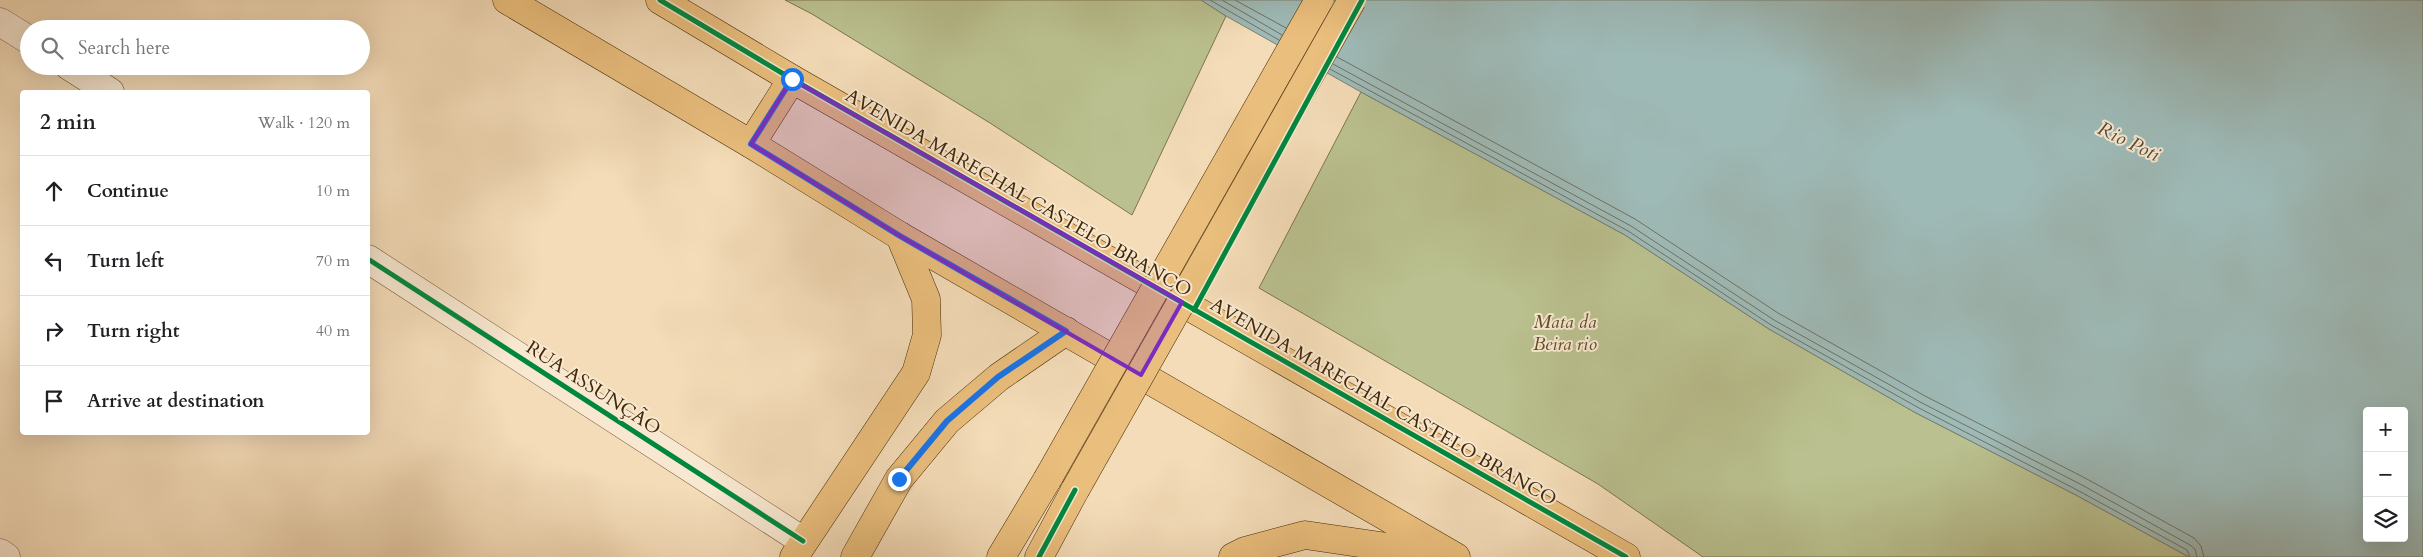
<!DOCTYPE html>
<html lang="en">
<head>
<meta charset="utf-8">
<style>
  body { margin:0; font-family:Cardo,serif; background:#f2f2f2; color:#202124 }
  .controls { position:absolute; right:15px; bottom:15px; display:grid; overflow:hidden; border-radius:5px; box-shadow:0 5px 20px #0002 }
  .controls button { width:45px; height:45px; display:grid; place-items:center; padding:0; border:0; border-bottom:1px solid #e0e0e0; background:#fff; color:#202124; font:25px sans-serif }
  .stop { position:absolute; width:15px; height:15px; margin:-11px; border:4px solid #1a73e8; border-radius:50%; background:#fff }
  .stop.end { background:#1a73e8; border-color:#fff; box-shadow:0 1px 5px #0008 }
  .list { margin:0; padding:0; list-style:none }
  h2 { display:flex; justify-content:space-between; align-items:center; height:65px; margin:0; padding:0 20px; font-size:21px }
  h2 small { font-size:16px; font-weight:400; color:#757577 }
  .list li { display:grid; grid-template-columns:32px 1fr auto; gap:15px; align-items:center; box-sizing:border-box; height:70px; padding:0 20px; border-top:1px solid #e0e0e0 }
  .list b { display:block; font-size:19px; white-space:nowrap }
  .list em { font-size:16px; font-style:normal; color:#757577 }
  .icon { flex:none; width:28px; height:28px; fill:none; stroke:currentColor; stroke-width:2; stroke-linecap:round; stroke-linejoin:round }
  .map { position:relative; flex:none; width:2423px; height:557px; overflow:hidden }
  .search { position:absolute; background:#fff; box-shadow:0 5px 20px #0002; left:20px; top:20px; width:350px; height:55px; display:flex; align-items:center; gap:12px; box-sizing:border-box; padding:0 18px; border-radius:28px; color:#757577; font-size:19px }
  .panel { position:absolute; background:#fff; box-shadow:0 5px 20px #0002; left:20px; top:90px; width:350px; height:345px; border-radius:5px }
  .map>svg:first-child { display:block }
  .green { fill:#bac08f; stroke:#7e744b }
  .water { fill:#9ebab7; stroke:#798071; fill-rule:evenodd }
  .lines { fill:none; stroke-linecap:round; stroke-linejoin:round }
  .shore { stroke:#70715f; stroke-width:1 }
  .minor-casing { stroke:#6e5533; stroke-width:29 }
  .major-casing { stroke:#422807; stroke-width:29 }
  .minor { stroke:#f8e8d1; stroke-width:28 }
  .major { stroke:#eabe7c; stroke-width:28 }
  .major-bridge-casing { stroke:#422807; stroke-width:29; stroke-linecap:butt }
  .major-bridge { stroke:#eabe7c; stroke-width:28 }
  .cycleway-casing { stroke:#f8e8d1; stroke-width:8 }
  .cycleway { stroke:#00873e; stroke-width:5 }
  .route { stroke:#1a73e8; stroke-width:6 }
  .marked { fill:#7b2cbf; fill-opacity:0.2; stroke:#7b2cbf; stroke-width:4; stroke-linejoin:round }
  .labels { text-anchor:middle; stroke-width:4; stroke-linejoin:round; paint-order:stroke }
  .street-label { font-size:19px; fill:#422807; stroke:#f8e8d1 }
  .park-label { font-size:19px; font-style:italic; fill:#604e29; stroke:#f8e8d1 }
  .water-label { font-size:20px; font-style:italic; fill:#594c33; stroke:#f8e8d1 }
</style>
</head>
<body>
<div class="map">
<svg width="2423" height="557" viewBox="0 0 2423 557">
  <rect width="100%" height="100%" fill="#f4dcb8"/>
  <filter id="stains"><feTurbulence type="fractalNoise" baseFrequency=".004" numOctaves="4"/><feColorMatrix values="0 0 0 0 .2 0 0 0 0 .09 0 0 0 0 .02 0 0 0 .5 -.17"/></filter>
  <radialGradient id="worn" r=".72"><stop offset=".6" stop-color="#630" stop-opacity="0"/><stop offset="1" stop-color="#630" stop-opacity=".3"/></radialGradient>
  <g class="green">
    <path d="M 785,0 L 1201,0 L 1226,16 L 1132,215 L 990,123 L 812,14 Z"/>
    <path d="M 1361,92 L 1625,235 L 1769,329 L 1916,413 L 2076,495 L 2189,557 L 1703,557 L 1598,484 L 1259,288 Z"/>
  </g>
  <path class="water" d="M 1201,0 L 2423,0 L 2423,557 L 2189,557 L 2076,495 L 1916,413 L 1769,329 L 1625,235 L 1361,92 L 1226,16 ZM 2367,411 L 2404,411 L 2404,538 L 2367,538 Z"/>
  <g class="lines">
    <g class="shore">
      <path d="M 1210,0 L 1279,40"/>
      <path d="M 1222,0 L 1282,35"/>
      <path d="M 1235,0 L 1286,28"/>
      <path d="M 1337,57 L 1635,219 L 1778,313 L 1925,396 L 2085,478 L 2194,538 L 2201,546 L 2204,557"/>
      <path d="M 1333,64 L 1631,226 L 1774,320 L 1922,403 L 2082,485 L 2190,545 L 2195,549 L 2197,557"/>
      <path d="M 1330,69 L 1628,231 L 1771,325 L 1919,408 L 2079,491 L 2187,550 L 2190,557"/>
    </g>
    <defs>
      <g id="minor">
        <path d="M 0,22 L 29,40"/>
        <path d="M 69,66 L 110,92"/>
        <path d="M 368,259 L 803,541"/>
        <path d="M 0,553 L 6,557"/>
      </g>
      <g id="major">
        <path d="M 507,0 L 751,144 L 900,236 L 1456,557"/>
        <path d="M 660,0 L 792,79 L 1626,557"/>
        <path d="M 751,144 L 792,79"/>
        <path d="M 794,557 L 916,373 L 927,335 L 926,299 L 900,236"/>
        <path d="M 855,557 L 899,479 L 947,421 L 999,377 L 1066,331"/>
        <path d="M 1001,557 L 1047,480"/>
        <path d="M 1039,557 L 1075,490"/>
        <path d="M 1233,557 L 1245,551 L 1305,535 L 1442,555"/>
      </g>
    </defs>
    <use href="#minor" class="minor-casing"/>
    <use href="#major" class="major-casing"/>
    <use href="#minor" class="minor"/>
    <use href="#major" class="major"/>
    <defs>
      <g id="major-bridge">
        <path d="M 1047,480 L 1319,0"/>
        <path d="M 1075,490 L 1352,0"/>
      </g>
    </defs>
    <use href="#major-bridge" class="major-bridge-casing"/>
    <use href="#major-bridge" class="major-bridge"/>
    <defs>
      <g id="cycleway">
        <path d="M 660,0 L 792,79 L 1626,557"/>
        <path d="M 368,259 L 803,541"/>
        <path d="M 1194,310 L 1362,0"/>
        <path d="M 1039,557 L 1075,490"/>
      </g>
    </defs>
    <use href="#cycleway" class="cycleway-casing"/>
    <use href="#cycleway" class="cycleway"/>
  </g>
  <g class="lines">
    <path class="route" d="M 792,79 L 751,144 L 900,236 L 1066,331 L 998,377 L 947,421 L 899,479"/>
  </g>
  <path class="marked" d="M 792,79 L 1182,302 L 1141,375 L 900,236 L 751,144 Z"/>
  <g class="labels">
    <g class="street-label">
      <text transform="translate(1019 192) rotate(30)" y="7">AVENIDA MARECHAL CASTELO BRANCO</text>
      <text transform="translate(594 387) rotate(33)" y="7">RUA ASSUNÇÃO</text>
      <text transform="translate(1384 401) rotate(30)" y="7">AVENIDA MARECHAL CASTELO BRANCO</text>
    </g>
    <g class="park-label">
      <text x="1565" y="328">Mata da<tspan x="1565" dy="22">Beira rio</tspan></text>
    </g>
    <g class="water-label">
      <text transform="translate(2129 141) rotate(26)" y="7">Rio Poti</text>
    </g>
  </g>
  <rect width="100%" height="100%" filter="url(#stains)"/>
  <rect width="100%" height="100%" fill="url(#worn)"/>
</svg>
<div class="controls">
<button>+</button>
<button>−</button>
<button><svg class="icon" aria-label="layers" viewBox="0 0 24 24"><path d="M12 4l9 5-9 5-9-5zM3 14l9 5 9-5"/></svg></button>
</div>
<div class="stop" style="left:792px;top:79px"></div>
<div class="stop end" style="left:899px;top:479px"></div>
<div class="search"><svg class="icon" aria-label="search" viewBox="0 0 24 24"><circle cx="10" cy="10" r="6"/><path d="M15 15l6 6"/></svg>Search here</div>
<section class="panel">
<h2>2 min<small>Walk · 120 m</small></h2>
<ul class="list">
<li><svg class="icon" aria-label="ahead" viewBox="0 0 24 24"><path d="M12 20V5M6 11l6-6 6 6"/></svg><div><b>Continue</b></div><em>10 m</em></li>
<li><svg class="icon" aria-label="left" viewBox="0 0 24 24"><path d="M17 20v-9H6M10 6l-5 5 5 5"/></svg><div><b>Turn left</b></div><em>70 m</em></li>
<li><svg class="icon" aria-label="right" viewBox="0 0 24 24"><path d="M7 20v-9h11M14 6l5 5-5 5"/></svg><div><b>Turn right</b></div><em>40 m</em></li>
<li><svg class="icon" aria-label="arrive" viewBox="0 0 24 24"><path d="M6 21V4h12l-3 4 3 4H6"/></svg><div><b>Arrive at destination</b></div></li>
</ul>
</section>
</div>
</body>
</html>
